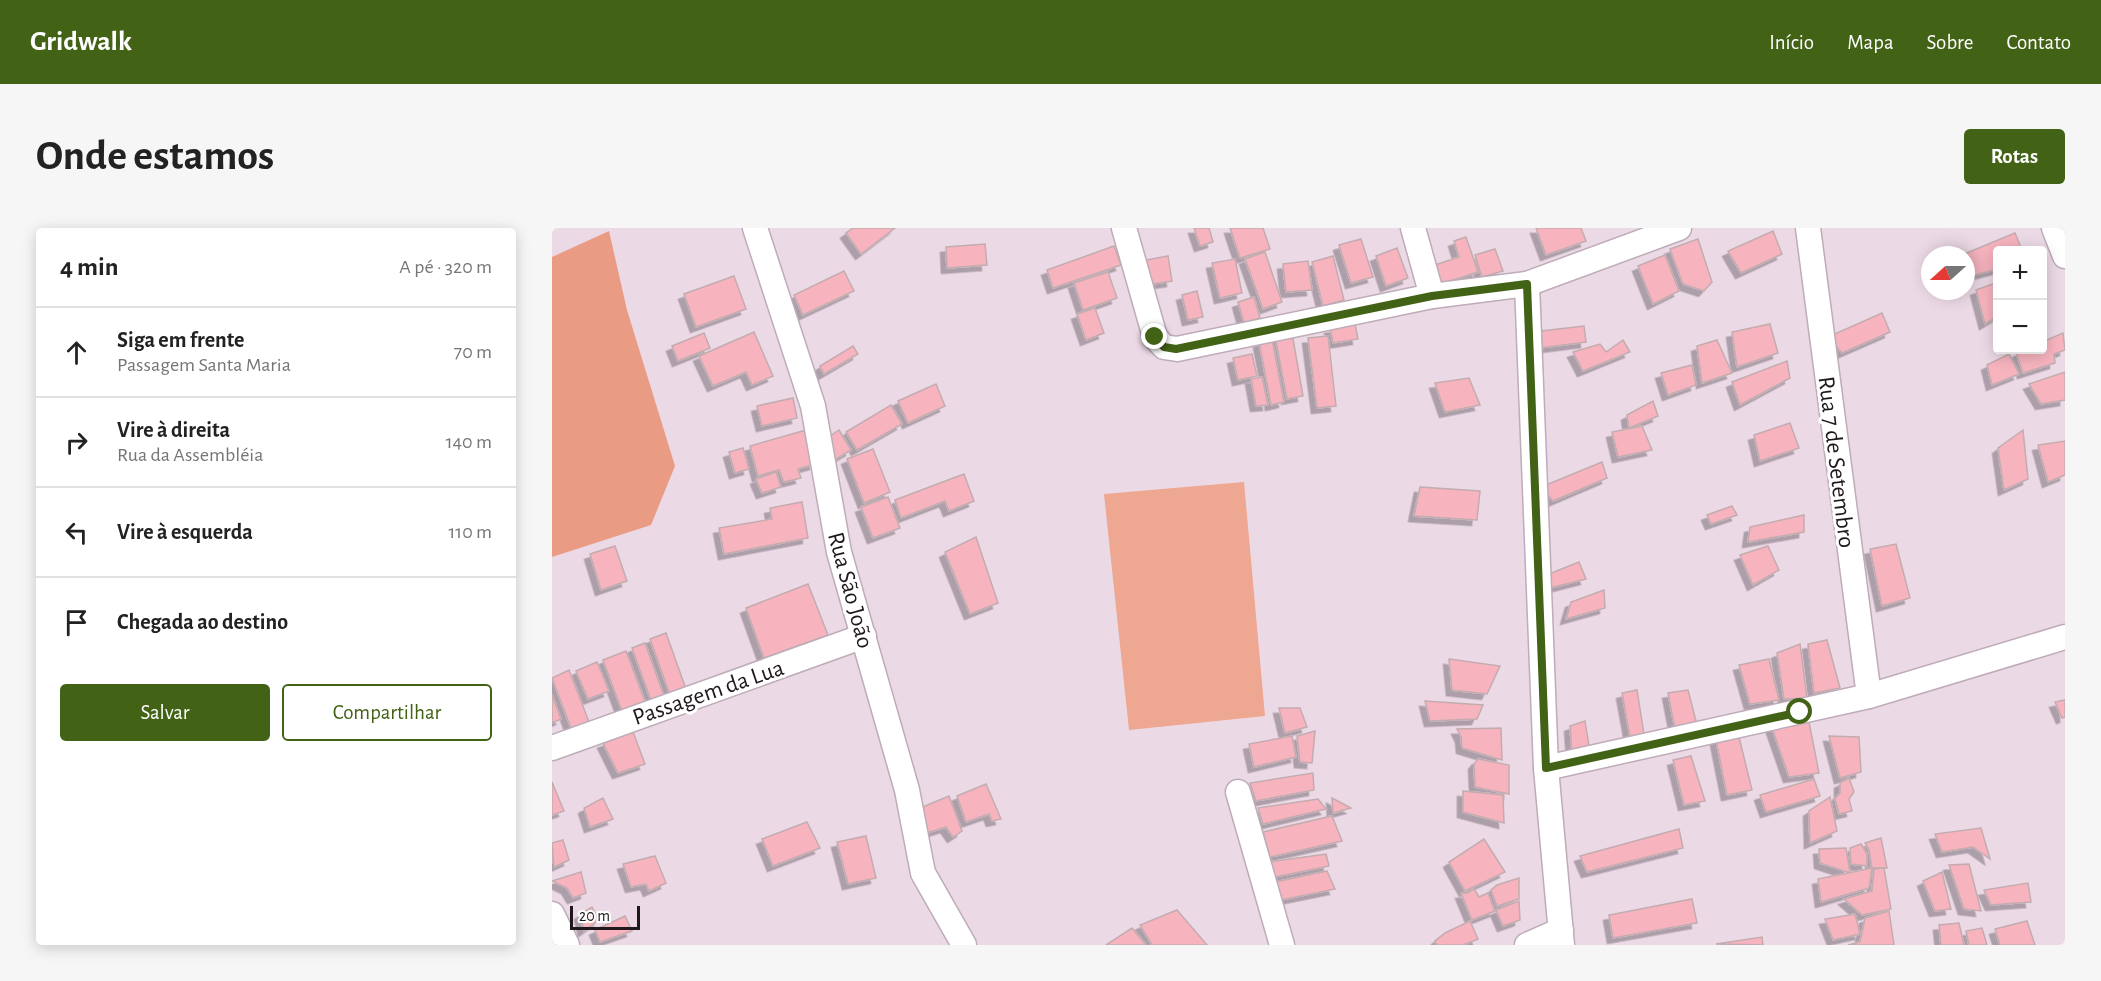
<!DOCTYPE html>
<html lang="pt">
<head>
<meta charset="utf-8">
<style>
  body { margin:0; font-family:"Alegreya Sans",sans-serif; background:#f6f6f6; color:#222 }
  .controls { position:absolute; right:18px; top:18px; display:grid; overflow:hidden; border-radius:6px; box-shadow:0 3px 15px #0003 }
  .controls button { width:54px; height:54px; display:grid; place-items:center; padding:0; border:0; border-bottom:2px solid #e0e0e0; background:#fff; color:#222; font:30px sans-serif }
  .compass { position:absolute; left:1369px; top:18px; width:54px; height:54px; border-radius:50%; background:#fff; box-shadow:0 3px 15px #0003; rotate:249deg }
  .scale { position:absolute; left:18px; bottom:15px; width:70px; box-sizing:border-box; padding-left:6px; border:3px solid #1e171c; border-top:0; font-size:16px; line-height:21px; white-space:nowrap; color:#1e171c; -webkit-text-stroke:4px #fff; paint-order:stroke }
  .stop { position:absolute; width:18px; height:18px; margin:-14px; border:4px solid #426216; border-radius:50%; background:#fff }
  .stop.end { background:#426216; border-color:#fff; box-shadow:0 2px 6px #0008 }
  .list { margin:0; padding:0; list-style:none }
  h2 { display:flex; justify-content:space-between; align-items:center; height:78px; margin:0; padding:0 24px; font-size:26px }
  h2 small { font-size:20px; font-weight:400; color:#767676 }
  .list li { display:grid; grid-template-columns:39px 1fr auto; gap:18px; align-items:center; box-sizing:border-box; height:90px; padding:0 24px; border-top:2px solid #e0e0e0 }
  .list b { display:block; font-size:22px; white-space:nowrap }
  .list p { margin:0; font-size:20px; white-space:nowrap; color:#767676 }
  .list em { font-size:20px; font-style:normal; color:#767676 }
  .actions { display:flex; gap:12px; padding:18px 24px }
  .actions a { flex:1; padding:14px 0; border:2px solid #426216; border-radius:6px; text-align:center; font-size:21px; color:#426216 }
  .actions .main { background:#426216; color:#fff }
  .icon { flex:none; width:33px; height:33px; fill:none; stroke:currentColor; stroke-width:2; stroke-linecap:round; stroke-linejoin:round }
  .map { position:relative; flex:none; width:1513px; height:717px; overflow:hidden; border-radius:6px }
  header { display:flex; align-items:center; gap:36px; box-sizing:border-box; height:84px; padding:0 30px; background:#426216; color:#fff }
  header strong { font-size:28px }
  nav { display:flex; gap:33px; margin-inline-start:auto; font-size:21px }
  .intro { display:flex; align-items:center; justify-content:space-between; box-sizing:border-box; height:144px; padding:0 36px }
  h1 { margin:0; font-size:42px }
  .button { padding:15px 27px; border-radius:6px; background:#426216; color:#fff; font-size:21px; font-weight:700 }
  main { display:flex; gap:36px; padding:0 36px }
  aside { flex:1; background:#fff; border-radius:6px; box-shadow:0 3px 15px #0003 }
  .map>svg:first-child { display:block }
  .green { fill:#eea790 }
  .forest { fill:#e99b83 }
  .building { fill:#f7b4bf; stroke:#c3acaf; stroke-width:1.5; filter:url(#shadow) }
  .lines { fill:none; stroke-linecap:round; stroke-linejoin:round }
  .minor-casing { stroke:#beacb8; stroke-width:27 }
  .minor { stroke:#fff; stroke-width:24 }
  .route { stroke:#426216; stroke-width:8 }
  .labels { text-anchor:middle; stroke-width:6; stroke-linejoin:round; paint-order:stroke }
  .street-label { font-size:24px; fill:#1e171c; stroke:#fff }
</style>
</head>
<body>
<header>
<strong>Gridwalk</strong>
<nav><a>Início</a><a>Mapa</a><a>Sobre</a><a>Contato</a></nav>
</header>
<div class="intro"><h1>Onde estamos</h1><a class="button">Rotas</a></div>
<main>
<aside>
<h2>4 min<small>A pé · 320 m</small></h2>
<ul class="list">
<li><svg class="icon" aria-label="ahead" viewBox="0 0 24 24"><path d="M12 20V5M6 11l6-6 6 6"/></svg><div><b>Siga em frente</b><p>Passagem Santa Maria</p></div><em>70 m</em></li>
<li><svg class="icon" aria-label="right" viewBox="0 0 24 24"><path d="M7 20v-9h11M14 6l5 5-5 5"/></svg><div><b>Vire à direita</b><p>Rua da Assembléia</p></div><em>140 m</em></li>
<li><svg class="icon" aria-label="left" viewBox="0 0 24 24"><path d="M17 20v-9H6M10 6l-5 5 5 5"/></svg><div><b>Vire à esquerda</b></div><em>110 m</em></li>
<li><svg class="icon" aria-label="arrive" viewBox="0 0 24 24"><path d="M6 21V4h12l-3 4 3 4H6"/></svg><div><b>Chegada ao destino</b></div></li>
</ul>
<div class="actions"><a class="main">Salvar</a><a>Compartilhar</a></div>
</aside>
<div class="map">
<svg width="1513" height="717" viewBox="0 0 1513 717">
  <defs>
    <filter id="shadow"><feDropShadow dx="-5.5" dy="5.5" stdDeviation="0" flood-color="#0004"/></filter>
  </defs>
  <rect width="100%" height="100%" fill="#ecd9e6"/>
  <path class="green" d="M 692,254 L 713,488 L 577,502 L 552,266 Z"/>
  <path class="forest" d="M 57,3 L 75,82 L 123,238 L 99,297 L 0,329 L 0,29 Z"/>
  <g class="building">
    <path d="M 301,0 L 343,0 L 309,26 L 294,5 Z"/>
    <path d="M 642,0 L 657,0 L 661,14 L 648,18 Z"/>
    <path d="M 678,0 L 711,0 L 718,21 L 688,30 Z"/>
    <path d="M 984,0 L 1029,0 L 1034,13 L 994,27 Z"/>
    <path d="M 1221,3 L 1230,26 L 1189,45 L 1176,23 Z"/>
    <path d="M 1463,5 L 1470,22 L 1446,22 L 1446,41 L 1419,48 L 1414,40 L 1414,27 L 1410,27 Z"/>
    <path d="M 914,9 L 926,44 L 889,56 L 883,37 L 907,29 L 902,13 Z"/>
    <path d="M 809,11 L 821,49 L 799,55 L 787,17 Z"/>
    <path d="M 1146,11 L 1160,54 L 1152,63 L 1131,56 L 1118,21 Z"/>
    <path d="M 433,16 L 435,37 L 395,40 L 394,19 Z"/>
    <path d="M 562,18 L 569,37 L 501,60 L 495,42 Z"/>
    <path d="M 845,20 L 856,50 L 834,58 L 824,28 Z"/>
    <path d="M 943,21 L 951,43 L 930,49 L 923,27 Z"/>
    <path d="M 713,24 L 730,74 L 711,81 L 693,31 Z"/>
    <path d="M 1113,27 L 1127,63 L 1101,76 L 1086,38 Z"/>
    <path d="M 616,28 L 620,53 L 594,57 L 589,33 Z"/>
    <path d="M 781,28 L 792,72 L 771,78 L 760,34 Z"/>
    <path d="M 683,31 L 690,65 L 668,70 L 660,35 Z"/>
    <path d="M 756,33 L 760,62 L 734,64 L 731,36 Z"/>
    <path d="M 292,43 L 302,63 L 251,87 L 242,67 Z"/>
    <path d="M 556,44 L 565,70 L 531,82 L 522,55 Z"/>
    <path d="M 182,48 L 194,81 L 144,99 L 132,66 Z"/>
    <path d="M 1446,54 L 1446,88 L 1433,96 L 1424,62 Z"/>
    <path d="M 645,63 L 651,89 L 636,92 L 630,67 Z"/>
    <path d="M 702,69 L 708,90 L 692,95 L 686,74 Z"/>
    <path d="M 543,80 L 552,105 L 534,112 L 525,86 Z"/>
    <path d="M 1330,85 L 1338,104 L 1290,125 L 1276,109 Z"/>
    <path d="M 803,96 L 806,111 L 781,115 L 778,100 Z"/>
    <path d="M 1218,96 L 1226,125 L 1185,139 L 1180,104 Z"/>
    <path d="M 1032,98 L 1034,114 L 988,120 L 989,103 Z"/>
    <path d="M 202,104 L 221,148 L 200,157 L 194,144 L 161,158 L 147,128 Z"/>
    <path d="M 152,105 L 158,120 L 126,133 L 120,118 Z"/>
    <path d="M 740,105 L 751,168 L 735,171 L 723,108 Z"/>
    <path d="M 1511,105 L 1513,122 L 1502,126 L 1503,135 L 1471,145 L 1464,125 L 1472,122 L 1490,122 L 1490,114 Z"/>
    <path d="M 776,108 L 784,178 L 765,180 L 756,110 Z"/>
    <path d="M 720,111 L 732,174 L 719,177 L 707,114 Z"/>
    <path d="M 1071,112 L 1078,124 L 1031,143 L 1021,124 L 1048,116 L 1054,124 Z"/>
    <path d="M 1165,112 L 1180,145 L 1150,155 L 1145,118 Z"/>
    <path d="M 301,118 L 306,126 L 272,146 L 268,138 Z"/>
    <path d="M 700,126 L 705,148 L 686,152 L 681,130 Z"/>
    <path d="M 1457,126 L 1467,146 L 1440,157 L 1435,137 Z"/>
    <path d="M 1235,133 L 1238,150 L 1188,177 L 1180,154 Z"/>
    <path d="M 1140,137 L 1144,157 L 1116,167 L 1109,145 Z"/>
    <path d="M 1513,144 L 1513,172 L 1489,176 L 1477,156 Z"/>
    <path d="M 710,149 L 716,177 L 704,178 L 699,151 Z"/>
    <path d="M 917,150 L 928,177 L 893,184 L 883,155 Z"/>
    <path d="M 384,156 L 393,178 L 356,195 L 346,173 Z"/>
    <path d="M 241,170 L 245,190 L 210,198 L 205,178 Z"/>
    <path d="M 1101,173 L 1106,188 L 1077,200 L 1075,187 Z"/>
    <path d="M 339,177 L 350,196 L 305,222 L 294,204 Z"/>
    <path d="M 1238,195 L 1247,220 L 1208,233 L 1202,207 Z"/>
    <path d="M 1090,198 L 1100,222 L 1066,229 L 1060,204 Z"/>
    <path d="M 254,202 L 263,236 L 246,241 L 249,250 L 232,254 L 227,242 L 206,248 L 198,218 Z"/>
    <path d="M 287,202 L 299,222 L 284,231 L 272,212 Z"/>
    <path d="M 1471,202 L 1476,251 L 1452,262 L 1446,220 Z"/>
    <path d="M 1513,213 L 1513,247 L 1496,254 L 1486,217 Z"/>
    <path d="M 191,220 L 197,241 L 183,245 L 177,224 Z"/>
    <path d="M 321,221 L 338,264 L 312,275 L 295,231 Z"/>
    <path d="M 1050,234 L 1055,250 L 1001,273 L 989,259 Z"/>
    <path d="M 224,244 L 229,259 L 210,265 L 204,251 Z"/>
    <path d="M 412,246 L 422,273 L 397,283 L 393,273 L 349,290 L 343,272 Z"/>
    <path d="M 868,259 L 928,263 L 925,292 L 862,288 Z"/>
    <path d="M 336,269 L 348,300 L 321,310 L 309,279 Z"/>
    <path d="M 250,274 L 256,310 L 172,326 L 167,300 L 220,291 L 218,280 Z"/>
    <path d="M 1180,278 L 1185,287 L 1159,296 L 1155,287 Z"/>
    <path d="M 1252,287 L 1252,304 L 1196,314 L 1198,299 Z"/>
    <path d="M 424,309 L 446,375 L 418,386 L 393,324 Z"/>
    <path d="M 1344,316 L 1358,370 L 1330,378 L 1318,321 Z"/>
    <path d="M 63,318 L 75,353 L 49,362 L 38,326 Z"/>
    <path d="M 1216,318 L 1227,342 L 1201,357 L 1188,327 Z"/>
    <path d="M 1027,334 L 1034,351 L 994,361 L 992,348 Z"/>
    <path d="M 256,356 L 276,407 L 212,430 L 194,380 Z"/>
    <path d="M 1052,362 L 1053,380 L 1014,391 L 1019,374 Z"/>
    <path d="M 114,405 L 134,461 L 118,467 L 98,411 Z"/>
    <path d="M 1275,412 L 1288,460 L 1262,465 L 1256,416 Z"/>
    <path d="M 93,415 L 113,471 L 100,475 L 80,420 Z"/>
    <path d="M 1248,416 L 1255,470 L 1232,471 L 1225,425 Z"/>
    <path d="M 74,423 L 94,476 L 70,483 L 51,432 Z"/>
    <path d="M 897,431 L 948,438 L 935,466 L 900,462 Z"/>
    <path d="M 1217,431 L 1227,472 L 1198,476 L 1187,437 Z"/>
    <path d="M 45,434 L 57,463 L 36,471 L 24,443 Z"/>
    <path d="M 17,442 L 37,494 L 19,500 L 0,450 Z"/>
    <path d="M 1085,462 L 1092,506 L 1078,509 L 1070,465 Z"/>
    <path d="M 1136,462 L 1145,497 L 1123,501 L 1116,465 Z"/>
    <path d="M 0,467 L 9,491 L 0,495 Z"/>
    <path d="M 1513,472 L 1513,489 L 1510,490 L 1503,474 Z"/>
    <path d="M 873,473 L 931,477 L 925,491 L 878,493 Z"/>
    <path d="M 727,480 L 748,480 L 755,499 L 733,505 Z"/>
    <path d="M 1256,489 L 1267,545 L 1237,549 L 1219,497 Z"/>
    <path d="M 1033,493 L 1038,524 L 1020,525 L 1018,498 Z"/>
    <path d="M 949,500 L 950,532 L 910,520 L 909,509 L 905,501 Z"/>
    <path d="M 763,503 L 760,535 L 748,534 L 745,508 Z"/>
    <path d="M 81,504 L 93,536 L 66,545 L 51,515 Z"/>
    <path d="M 1186,505 L 1200,562 L 1175,567 L 1164,512 Z"/>
    <path d="M 740,508 L 744,529 L 702,539 L 697,516 Z"/>
    <path d="M 1277,508 L 1307,509 L 1309,544 L 1288,550 Z"/>
    <path d="M 1139,528 L 1153,573 L 1132,577 L 1121,532 Z"/>
    <path d="M 926,531 L 957,537 L 957,566 L 923,559 L 922,536 Z"/>
    <path d="M 761,545 L 762,562 L 704,573 L 698,555 Z"/>
    <path d="M 1297,550 L 1302,564 L 1297,571 L 1300,583 L 1287,586 L 1283,571 L 1288,565 L 1288,555 Z"/>
    <path d="M 1262,551 L 1268,568 L 1214,584 L 1208,567 Z"/>
    <path d="M 0,554 L 12,583 L 0,587 Z"/>
    <path d="M 434,556 L 449,591 L 440,593 L 437,586 L 414,594 L 405,568 Z"/>
    <path d="M 911,563 L 951,567 L 952,595 L 911,584 Z"/>
    <path d="M 397,568 L 410,603 L 401,609 L 394,599 L 375,605 L 366,581 Z"/>
    <path d="M 1278,569 L 1285,603 L 1258,615 L 1257,583 Z"/>
    <path d="M 51,570 L 61,591 L 38,599 L 32,580 Z"/>
    <path d="M 780,570 L 799,580 L 781,585 Z"/>
    <path d="M 766,571 L 774,581 L 711,596 L 706,580 Z"/>
    <path d="M 780,588 L 790,613 L 718,629 L 711,604 Z"/>
    <path d="M 255,594 L 268,620 L 221,638 L 210,611 Z"/>
    <path d="M 1429,600 L 1438,631 L 1421,619 L 1390,624 L 1383,606 Z"/>
    <path d="M 1127,601 L 1131,620 L 1035,644 L 1028,628 Z"/>
    <path d="M 314,608 L 324,650 L 296,656 L 285,614 Z"/>
    <path d="M 1329,610 L 1335,640 L 1320,640 L 1317,622 L 1313,615 Z"/>
    <path d="M 932,611 L 953,644 L 913,663 L 897,634 Z"/>
    <path d="M 11,612 L 17,632 L 2,639 L 0,615 Z"/>
    <path d="M 1309,616 L 1315,626 L 1315,638 L 1299,636 L 1298,620 Z"/>
    <path d="M 1294,620 L 1298,645 L 1268,635 L 1267,621 Z"/>
    <path d="M 774,626 L 777,638 L 723,649 L 717,634 Z"/>
    <path d="M 103,628 L 114,655 L 97,663 L 94,656 L 79,659 L 71,636 Z"/>
    <path d="M 1417,636 L 1429,683 L 1412,681 L 1397,637 Z"/>
    <path d="M 1320,640 L 1317,660 L 1269,674 L 1266,651 Z"/>
    <path d="M 1332,640 L 1339,681 L 1310,687 L 1292,671 L 1320,663 L 1322,641 Z"/>
    <path d="M 775,643 L 783,661 L 729,672 L 723,654 Z"/>
    <path d="M 29,644 L 34,665 L 21,670 L 15,660 L 0,653 Z"/>
    <path d="M 1390,644 L 1399,681 L 1383,683 L 1371,653 Z"/>
    <path d="M 967,650 L 967,671 L 945,678 L 939,662 L 945,657 Z"/>
    <path d="M 1476,655 L 1479,674 L 1439,677 L 1432,662 Z"/>
    <path d="M 922,661 L 927,669 L 936,665 L 943,683 L 920,692 L 909,665 L 915,665 Z"/>
    <path d="M 1140,671 L 1145,695 L 1061,710 L 1057,687 Z"/>
    <path d="M 967,673 L 968,692 L 951,698 L 944,682 Z"/>
    <path d="M 40,679 L 47,692 L 32,703 L 28,686 Z"/>
    <path d="M 625,682 L 655,717 L 600,717 L 588,697 Z"/>
    <path d="M 1337,683 L 1342,717 L 1296,717 L 1308,714 L 1313,690 Z"/>
    <path d="M 1303,686 L 1308,706 L 1281,712 L 1273,691 Z"/>
    <path d="M 73,688 L 80,703 L 48,714 L 43,702 Z"/>
    <path d="M 918,693 L 926,711 L 911,717 L 885,717 L 883,713 L 893,705 Z"/>
    <path d="M 1475,693 L 1483,717 L 1448,717 L 1443,701 Z"/>
    <path d="M 1407,695 L 1412,717 L 1389,717 L 1387,697 Z"/>
    <path d="M 580,700 L 594,717 L 554,717 Z"/>
    <path d="M 1430,700 L 1435,717 L 1417,717 L 1414,703 Z"/>
    <path d="M 1210,709 L 1211,717 L 1164,716 Z"/>
  </g>
  <g class="lines">
    <defs>
      <g id="minor">
        <path d="M 203,0 L 261,178 L 287,324 L 355,562 L 371,645 L 412,717"/>
        <path d="M 572,0 L 603,109 L 612,119 L 625,121 L 880,68 L 975,56 L 1127,0"/>
        <path d="M 861,0 L 880,68"/>
        <path d="M 1256,0 L 1317,468"/>
        <path d="M 1502,0 L 1513,28"/>
        <path d="M 975,56 L 994,540 L 1010,717"/>
        <path d="M 0,520 L 312,408"/>
        <path d="M 994,540 L 1317,468 L 1513,409"/>
        <path d="M 686,564 L 730,717"/>
        <path d="M 0,686 L 15,717"/>
        <path d="M 975,717 L 1009,702"/>
      </g>
    </defs>
    <use href="#minor" class="minor-casing"/>
    <use href="#minor" class="minor"/>
  </g>
  <g class="lines">
    <path class="route" d="M 603,109 L 612,119 L 624,121 L 880,68 L 975,56 L 994,540 L 1248,484"/>
  </g>
  <g class="labels">
    <g class="street-label">
      <text transform="translate(1285 234) rotate(83)" y="8">Rua 7 de Setembro</text>
      <text transform="translate(299 362) rotate(75)" y="8">Rua São João</text>
      <text transform="translate(156 464) rotate(-19)" y="8">Passagem da Lua</text>
    </g>
  </g>
</svg>
<div class="controls">
<button>+</button>
<button>−</button>
</div>
<svg class="compass" viewBox="-18 -18 36 36"><path d="M0-13l5 13h-10z" fill="#e53935"/><path d="M0 13l5-13h-10z" fill="#767676"/></svg>
<div class="scale">20 m</div>
<div class="stop" style="left:1248px;top:484px"></div>
<div class="stop end" style="left:603px;top:109px"></div>
</div>
</main>
</body>
</html>
